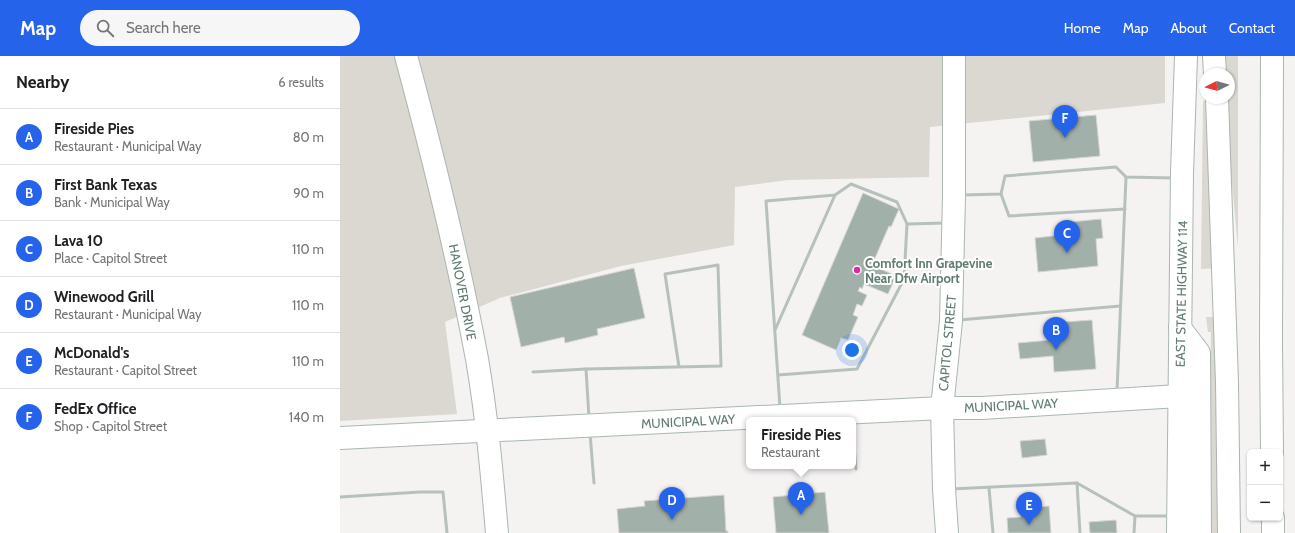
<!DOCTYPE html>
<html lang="en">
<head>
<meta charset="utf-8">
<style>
  body { margin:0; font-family:Cabin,sans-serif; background:#f6f6f6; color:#202124 }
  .controls { position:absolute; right:12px; bottom:12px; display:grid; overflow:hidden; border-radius:6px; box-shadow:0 1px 3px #0004 }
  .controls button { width:36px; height:36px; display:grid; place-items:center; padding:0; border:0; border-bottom:1px solid #e0e0e0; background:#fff; color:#202124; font:20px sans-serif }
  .compass { position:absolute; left:859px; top:12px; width:36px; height:36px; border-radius:50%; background:#fff; box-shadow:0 1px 3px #0004; rotate:265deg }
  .you { position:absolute; left:512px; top:294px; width:14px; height:14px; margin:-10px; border:3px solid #fff; border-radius:50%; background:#1a73e8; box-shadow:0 0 0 6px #1a73e833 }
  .badge { display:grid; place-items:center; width:26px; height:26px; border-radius:50%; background:#2563eb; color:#fff; font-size:13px; font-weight:700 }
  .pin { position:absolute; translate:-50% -33px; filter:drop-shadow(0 1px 2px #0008) }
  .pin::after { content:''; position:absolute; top:21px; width:14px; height:12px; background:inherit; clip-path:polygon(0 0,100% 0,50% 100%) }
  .popup { position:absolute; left:406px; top:361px; width:110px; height:52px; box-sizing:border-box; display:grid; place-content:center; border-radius:6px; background:#fff; filter:drop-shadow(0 1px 3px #0005); font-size:13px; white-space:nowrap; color:#757577 }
  .popup b { font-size:15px; color:#202124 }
  .popup::after { content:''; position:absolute; left:50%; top:100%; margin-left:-8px; border:8px solid transparent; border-top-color:#fff }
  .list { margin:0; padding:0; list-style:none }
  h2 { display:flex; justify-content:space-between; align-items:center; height:52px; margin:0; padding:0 16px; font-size:17px }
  h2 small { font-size:13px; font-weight:400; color:#757577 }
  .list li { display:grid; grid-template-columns:26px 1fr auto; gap:12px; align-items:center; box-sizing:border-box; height:56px; padding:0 16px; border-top:1px solid #e0e0e0 }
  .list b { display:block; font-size:15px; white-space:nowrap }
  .list p { margin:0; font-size:13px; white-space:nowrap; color:#757577 }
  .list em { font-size:13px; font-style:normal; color:#757577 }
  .icon { flex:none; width:22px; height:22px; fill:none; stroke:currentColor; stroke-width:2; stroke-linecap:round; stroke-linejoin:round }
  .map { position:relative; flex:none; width:955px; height:477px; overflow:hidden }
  header { display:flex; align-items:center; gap:24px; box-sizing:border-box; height:56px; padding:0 20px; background:#2563eb; color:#fff }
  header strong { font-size:19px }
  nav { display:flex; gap:22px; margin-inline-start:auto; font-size:14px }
  .search { width:280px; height:36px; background:#f6f6f6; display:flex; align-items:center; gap:10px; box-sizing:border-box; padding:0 14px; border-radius:22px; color:#757577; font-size:15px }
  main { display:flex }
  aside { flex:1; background:#fff }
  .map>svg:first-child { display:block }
  .green { fill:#dad8d1 }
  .building { fill:#a1b0a8; stroke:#d7d5d5 }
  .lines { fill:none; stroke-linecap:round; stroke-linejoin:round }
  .secondary-casing { stroke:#aab6b0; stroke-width:24 }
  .highway-casing { stroke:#acb4b0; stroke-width:24 }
  .lane { stroke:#b7c1bc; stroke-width:3 }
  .secondary { stroke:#fff; stroke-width:22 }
  .highway { stroke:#fff; stroke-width:22 }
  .poi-dot { fill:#df28a1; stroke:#fff; stroke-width:1.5 }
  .labels { text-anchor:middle; stroke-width:4; stroke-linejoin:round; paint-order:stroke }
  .poi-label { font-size:13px; font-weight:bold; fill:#617c70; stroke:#fff; text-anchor:start }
  .street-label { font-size:13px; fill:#617c70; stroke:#fff }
</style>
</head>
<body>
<header>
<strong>Map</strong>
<div class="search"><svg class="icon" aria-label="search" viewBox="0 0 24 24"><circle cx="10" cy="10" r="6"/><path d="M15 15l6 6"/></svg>Search here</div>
<nav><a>Home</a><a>Map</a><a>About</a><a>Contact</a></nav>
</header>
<main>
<aside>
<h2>Nearby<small>6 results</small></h2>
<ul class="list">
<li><span class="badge">A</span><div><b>Fireside Pies</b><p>Restaurant · Municipal Way</p></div><em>80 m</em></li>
<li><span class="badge">B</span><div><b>First Bank Texas</b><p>Bank · Municipal Way</p></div><em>90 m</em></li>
<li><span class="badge">C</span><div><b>Lava 10</b><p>Place · Capitol Street</p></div><em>110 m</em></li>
<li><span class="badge">D</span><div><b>Winewood Grill</b><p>Restaurant · Municipal Way</p></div><em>110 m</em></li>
<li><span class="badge">E</span><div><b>McDonald's</b><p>Restaurant · Capitol Street</p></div><em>110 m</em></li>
<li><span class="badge">F</span><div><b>FedEx Office</b><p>Shop · Capitol Street</p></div><em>140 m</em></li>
</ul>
</aside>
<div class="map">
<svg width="955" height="477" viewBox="0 0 955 477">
  <rect width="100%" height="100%" fill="#f5f2f2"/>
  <g class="green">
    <path d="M 0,0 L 825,0 L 825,47 L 590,71 L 589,121 L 448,124 L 395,131 L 394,189 L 281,210 L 160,242 L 105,266 L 117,358 L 0,365 Z"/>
    <path d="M 879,0 L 898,0 L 898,191 L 884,42 L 889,42 L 889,18 L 881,18 Z"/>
    <path d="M 868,44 L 879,212 L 861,213 L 863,45 Z"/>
    <path d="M 866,261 L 879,261 L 883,477 L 868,477 L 871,276 L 868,276 Z"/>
  </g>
  <g class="building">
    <path d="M 756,59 L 760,100 L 693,106 L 689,65 Z"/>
    <path d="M 523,137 L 559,153 L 551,171 L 549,170 L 532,209 L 556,220 L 548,238 L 524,228 L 522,233 L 520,231 L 518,235 L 527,239 L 522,250 L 517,248 L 513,259 L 518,261 L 508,284 L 501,282 L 496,294 L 462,279 Z"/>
    <path d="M 761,163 L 763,182 L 756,183 L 758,210 L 698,216 L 695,182 L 721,179 L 720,167 Z"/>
    <path d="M 294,212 L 305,262 L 257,273 L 258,279 L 225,287 L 224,281 L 181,291 L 170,241 Z"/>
    <path d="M 752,264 L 756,313 L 714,316 L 713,300 L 680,303 L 678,287 L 711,284 L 710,267 Z"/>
    <path d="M 705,383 L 707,399 L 682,402 L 680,385 Z"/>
    <path d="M 485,436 L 489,477 L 436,477 L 433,441 Z"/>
    <path d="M 384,439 L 386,475 L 388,475 L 388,477 L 279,477 L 277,453 L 305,450 L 304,445 Z"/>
    <path d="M 709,450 L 711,477 L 668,477 L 667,462 L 681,461 L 680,453 Z"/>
    <path d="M 776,464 L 777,477 L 750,477 L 749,466 Z"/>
  </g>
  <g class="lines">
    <defs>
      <g id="secondary">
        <path d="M 66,0 C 93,100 118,201 137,303 C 147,361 152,419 157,477"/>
        <path d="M 840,272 L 859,297 L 860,477"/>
        <path d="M 0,382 L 602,352 L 642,352 L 839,340"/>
        <path d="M 607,477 L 604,433 L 602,352 L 611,265 L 614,140 L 614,0"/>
        <path d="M 838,477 L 842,117 L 846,0"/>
      </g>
      <g id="highway">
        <path d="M 874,0 L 875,18"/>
        <path d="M 877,42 L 887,326 L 889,477"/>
        <path d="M 932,396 L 931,286 L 932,0"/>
        <path d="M 933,462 L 933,477"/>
      </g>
    </defs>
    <use href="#secondary" class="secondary-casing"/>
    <use href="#highway" class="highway-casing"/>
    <g class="lane">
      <path d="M 661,138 L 669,160 L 785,153"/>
      <path d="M 622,139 L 661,138 L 665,120 L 776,111 L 786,121 L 834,122"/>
      <path d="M 567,168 L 606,167"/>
      <path d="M 619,264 L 780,250"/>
      <path d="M 435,274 L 495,139"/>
      <path d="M 193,316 L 246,313"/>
      <path d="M 438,319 L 517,313 L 564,223 L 567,168 L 557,146 L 511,128 L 495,139 L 426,145 L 440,352"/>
      <path d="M 777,335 L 786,121"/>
      <path d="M 249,362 L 246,313 L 381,310 L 378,209 L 325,218 L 339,311"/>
      <path d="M 250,377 L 254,427"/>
      <path d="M 513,381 L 516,413"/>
      <path d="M 737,427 L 740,477"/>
      <path d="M 649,432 L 653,477"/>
      <path d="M 611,433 L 737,427 L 795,460 L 830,460"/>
      <path d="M 0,441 L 80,436 L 103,436 L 107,477"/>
      <path d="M 794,477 L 795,460"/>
    </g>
    <use href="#secondary" class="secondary"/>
    <use href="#highway" class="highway"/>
  </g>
  <circle class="poi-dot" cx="517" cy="214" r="4"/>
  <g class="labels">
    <g class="poi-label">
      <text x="525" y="212">Comfort Inn Grapevine<tspan x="525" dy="15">Near Dfw Airport</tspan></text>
    </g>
    <g class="street-label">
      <text transform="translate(123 236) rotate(79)" y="5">HANOVER DRIVE</text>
      <text transform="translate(841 238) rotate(-89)" y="5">EAST STATE HIGHWAY 114</text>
      <text transform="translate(607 287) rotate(-85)" y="5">CAPITOL STREET</text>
      <text transform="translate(671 349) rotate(-3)" y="5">MUNICIPAL WAY</text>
      <text transform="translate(348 365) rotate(-3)" y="5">MUNICIPAL WAY</text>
    </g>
  </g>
</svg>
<div class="controls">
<button>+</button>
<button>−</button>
</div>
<svg class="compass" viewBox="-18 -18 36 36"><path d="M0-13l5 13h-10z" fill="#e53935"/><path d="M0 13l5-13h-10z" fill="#757577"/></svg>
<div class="you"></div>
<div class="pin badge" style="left:461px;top:459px">A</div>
<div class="popup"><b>Fireside Pies</b>Restaurant</div>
<div class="pin badge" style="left:716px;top:294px">B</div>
<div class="pin badge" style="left:727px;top:197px">C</div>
<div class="pin badge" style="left:332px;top:464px">D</div>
<div class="pin badge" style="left:689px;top:469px">E</div>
<div class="pin badge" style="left:725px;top:82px">F</div>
</div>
</main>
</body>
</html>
